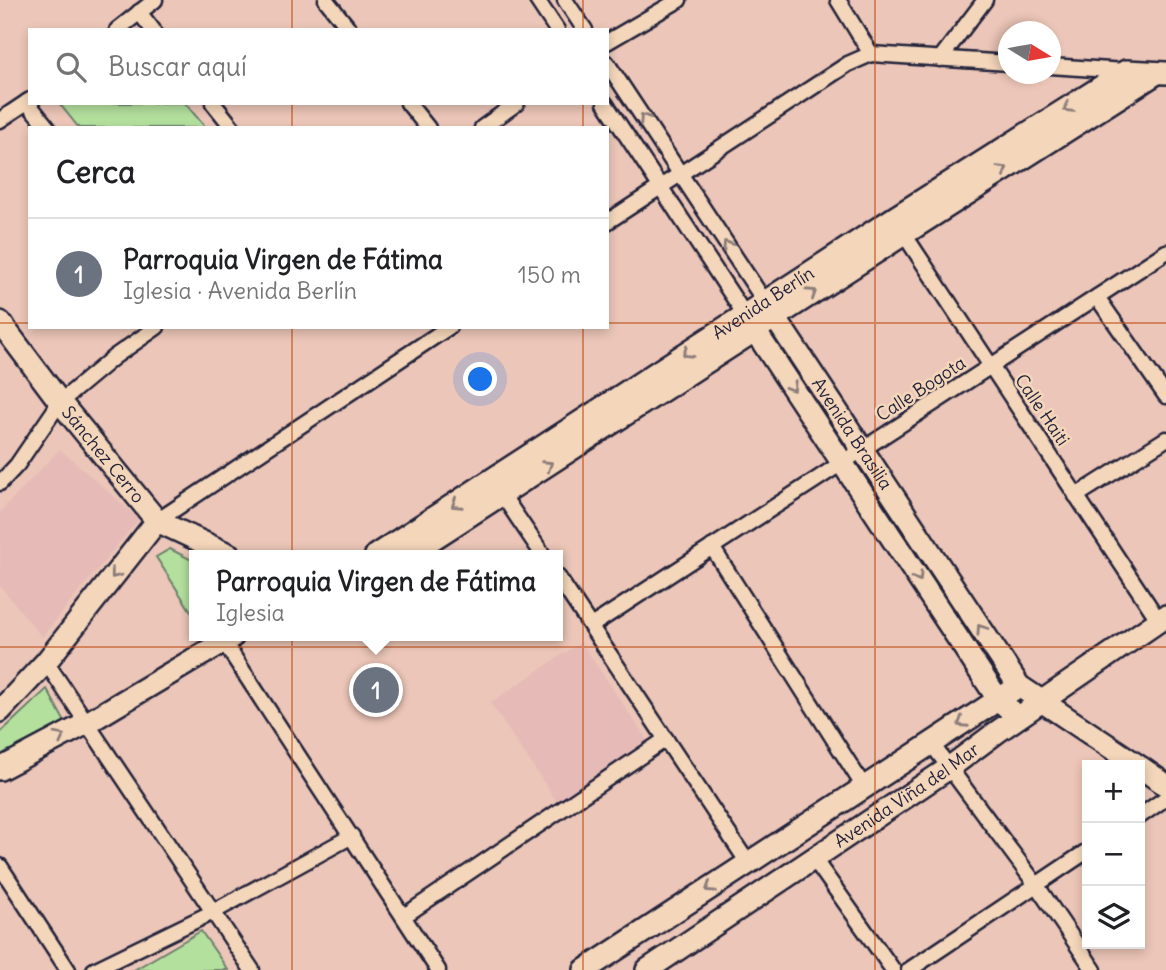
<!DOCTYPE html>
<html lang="es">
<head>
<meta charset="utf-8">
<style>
  body { margin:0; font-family:Delius,sans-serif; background:#f2f2f2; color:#202124 }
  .controls { position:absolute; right:21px; bottom:21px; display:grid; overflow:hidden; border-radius:0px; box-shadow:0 4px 10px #0003 }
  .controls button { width:63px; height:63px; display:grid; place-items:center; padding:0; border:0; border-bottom:2px solid #e0e0e0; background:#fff; color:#202124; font:35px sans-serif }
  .compass { position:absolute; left:998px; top:21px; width:63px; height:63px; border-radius:50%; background:#fff; box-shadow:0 4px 10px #0003; rotate:101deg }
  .you { position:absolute; left:481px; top:380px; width:24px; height:24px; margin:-18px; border:5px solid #fff; border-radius:50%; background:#1a73e8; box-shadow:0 0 0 10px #1a73e833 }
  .badge { display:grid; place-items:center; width:46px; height:46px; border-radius:50%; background:#2563eb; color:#fff; font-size:23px; font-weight:700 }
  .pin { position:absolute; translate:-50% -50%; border:4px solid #fff; box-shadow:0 2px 7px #0006 }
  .popup { position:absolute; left:189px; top:550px; width:374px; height:91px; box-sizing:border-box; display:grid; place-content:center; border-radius:0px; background:#fff; filter:drop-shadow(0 2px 5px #0005); font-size:23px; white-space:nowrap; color:#757577 }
  .popup b { font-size:26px; color:#202124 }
  .popup::after { content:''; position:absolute; left:50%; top:100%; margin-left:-14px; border:14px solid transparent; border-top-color:#fff }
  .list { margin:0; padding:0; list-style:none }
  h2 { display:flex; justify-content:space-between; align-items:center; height:91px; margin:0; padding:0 28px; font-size:30px }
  h2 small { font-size:23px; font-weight:400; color:#757577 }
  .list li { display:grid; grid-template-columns:46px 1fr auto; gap:21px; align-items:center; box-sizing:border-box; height:112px; padding:0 28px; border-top:2px solid #e0e0e0 }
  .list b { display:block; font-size:26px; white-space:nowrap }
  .list p { margin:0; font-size:23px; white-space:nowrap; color:#757577 }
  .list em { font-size:23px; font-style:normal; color:#757577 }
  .icon { flex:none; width:38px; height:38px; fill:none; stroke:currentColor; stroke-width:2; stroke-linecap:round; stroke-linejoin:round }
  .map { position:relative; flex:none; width:1166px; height:970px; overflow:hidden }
  .search { position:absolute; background:#fff; box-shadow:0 4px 10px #0003; left:28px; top:28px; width:581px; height:77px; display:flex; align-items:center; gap:18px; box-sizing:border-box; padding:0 24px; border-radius:0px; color:#757577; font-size:26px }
  .panel { position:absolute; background:#fff; box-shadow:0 4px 10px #0003; left:28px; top:126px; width:581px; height:203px; border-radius:0px }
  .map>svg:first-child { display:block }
  .built { fill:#e6bbb7 }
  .green { fill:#b4e09e; stroke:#6b816c; stroke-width:2 }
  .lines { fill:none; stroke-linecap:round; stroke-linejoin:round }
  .street-casing { stroke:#22223b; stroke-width:19 }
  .secondary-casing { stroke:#22223b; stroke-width:26 }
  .street { stroke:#f4d6ba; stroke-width:14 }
  .secondary { stroke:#f4d6ba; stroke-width:21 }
  .oneway { stroke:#8b7c7a }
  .grid { fill:none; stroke:#c04e15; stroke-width:2; stroke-opacity:0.55 }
  .labels { text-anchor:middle; stroke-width:5; stroke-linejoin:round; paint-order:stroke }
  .street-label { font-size:18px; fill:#22223b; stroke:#f4d6ba }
</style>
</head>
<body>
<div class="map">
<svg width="1166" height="970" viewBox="0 0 1166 970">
  <rect width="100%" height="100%" fill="#ecc6b8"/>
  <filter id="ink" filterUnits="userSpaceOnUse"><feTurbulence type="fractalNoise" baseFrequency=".0143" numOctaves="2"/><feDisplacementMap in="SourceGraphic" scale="14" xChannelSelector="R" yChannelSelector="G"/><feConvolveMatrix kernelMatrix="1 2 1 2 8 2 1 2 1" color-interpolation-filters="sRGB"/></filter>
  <g filter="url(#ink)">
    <g class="built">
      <path d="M 60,449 L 139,519 L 42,637 L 0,586 L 0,512 Z"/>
      <path d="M 581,642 L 647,740 L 557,802 L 490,703 Z"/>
    </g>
    <g class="green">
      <path d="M 59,103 L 185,103 L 206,128 L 79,128 Z"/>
      <path d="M 170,549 L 194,561 L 194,616 L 156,557 Z"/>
      <path d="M 47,689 L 67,726 L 0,765 L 0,733 Z"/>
      <path d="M 201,931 L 228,970 L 134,970 Z"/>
    </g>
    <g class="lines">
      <defs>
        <g id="street">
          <path d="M 326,0 L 350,30"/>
          <path d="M 537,0 L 557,30"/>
          <path d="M 565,0 L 585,30"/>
          <path d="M 838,0 L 871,54"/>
          <path d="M 139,12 L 153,30"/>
          <path d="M 117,30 L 155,0"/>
          <path d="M 607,42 L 679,0"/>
          <path d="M 940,59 L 985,0"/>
          <path d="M 607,63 L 765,302"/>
          <path d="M 1050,66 L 1125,71"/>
          <path d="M 27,102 L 48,128"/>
          <path d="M 213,103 L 233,128"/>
          <path d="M 408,103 L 428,128"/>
          <path d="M 605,103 L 745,315"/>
          <path d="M 0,120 L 30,100"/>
          <path d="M 482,128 L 517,103"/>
          <path d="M 607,222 L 848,64 L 871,54 L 1009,63"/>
          <path d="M 900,228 L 1159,621"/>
          <path d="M 1097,297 L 1166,396"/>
          <path d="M 0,483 L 17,465 L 60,402 L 114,357 L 157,327"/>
          <path d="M 497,487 L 543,555"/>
          <path d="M 1076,496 L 1166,439"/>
          <path d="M 157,521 L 449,327"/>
          <path d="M 712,547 L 864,787"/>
          <path d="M 558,577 L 748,863"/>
          <path d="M 591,626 L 1166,252"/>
          <path d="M 224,642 L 438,970"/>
          <path d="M 46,662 L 252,970"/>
          <path d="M 931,743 L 1037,886 L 1094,970"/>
          <path d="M 1140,816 L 1166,798"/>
          <path d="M 814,859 L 893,970"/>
          <path d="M 0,866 L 68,970"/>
          <path d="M 404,916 L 666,739"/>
          <path d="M 94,970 L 213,912 L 352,836"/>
          <path d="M 909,970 L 1087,851"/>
        </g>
        <g id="secondary">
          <path id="s1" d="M 768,307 L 1019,686 L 1137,765"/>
          <path d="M 748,320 L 998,699 L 1009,709"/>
          <path id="s2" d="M 0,322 L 60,402 L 157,521 L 230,555"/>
          <path id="s3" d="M 376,555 L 894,218 L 1126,71 L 1166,73"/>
          <path d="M 408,555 L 904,234 L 1157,73"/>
          <path d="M 0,711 L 46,662 L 157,521"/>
          <path d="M 1140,767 L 1166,785"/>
          <path d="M 0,769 L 87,723 L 233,636"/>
          <path d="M 585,970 L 1019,686"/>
          <path id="s4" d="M 647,970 L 949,768 L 997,732 L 1166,616"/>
        </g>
      </defs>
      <use href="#street" class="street-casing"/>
      <use href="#secondary" class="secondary-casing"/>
      <use href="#street" class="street"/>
      <use href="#secondary" class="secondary"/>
    </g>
    <defs><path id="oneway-chevron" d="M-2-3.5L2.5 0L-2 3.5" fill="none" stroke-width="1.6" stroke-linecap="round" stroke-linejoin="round" transform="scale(1.75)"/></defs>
    <g class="oneway">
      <use href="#oneway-chevron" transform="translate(1068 108) rotate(148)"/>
      <use href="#oneway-chevron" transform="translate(644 118) rotate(-123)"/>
      <use href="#oneway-chevron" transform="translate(1003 170) rotate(-32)"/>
      <use href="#oneway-chevron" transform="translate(727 245) rotate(-123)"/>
      <use href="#oneway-chevron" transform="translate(812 293) rotate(-33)"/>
      <use href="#oneway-chevron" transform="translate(687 353) rotate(147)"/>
      <use href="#oneway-chevron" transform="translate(792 387) rotate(57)"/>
      <use href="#oneway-chevron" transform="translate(548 465) rotate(-33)"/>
      <use href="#oneway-chevron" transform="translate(456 504) rotate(147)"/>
      <use href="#oneway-chevron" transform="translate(115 574) rotate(128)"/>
      <use href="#oneway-chevron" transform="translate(918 577) rotate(57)"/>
      <use href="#oneway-chevron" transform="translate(981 629) rotate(-124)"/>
      <use href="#oneway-chevron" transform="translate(962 723) rotate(147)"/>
      <use href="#oneway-chevron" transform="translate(60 737) rotate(-28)"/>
      <use href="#oneway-chevron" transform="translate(710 888) rotate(147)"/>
    </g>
  </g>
  <path class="grid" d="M 292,0 L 292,30M 583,0 L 583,30M 875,0 L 875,970M 292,103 L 292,128M 583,103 L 583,128M 0,323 L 30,323M 607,323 L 1166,323M 292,327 L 292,970M 583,327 L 583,970M 0,647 L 1166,647"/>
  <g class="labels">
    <g class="street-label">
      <text dy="6" stroke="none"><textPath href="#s3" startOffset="462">Avenida Berlín</textPath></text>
      <text transform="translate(921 389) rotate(-33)" y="6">Calle Bogota</text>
      <text transform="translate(1042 410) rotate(56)" y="6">Calle Haiti</text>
      <text dy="6" stroke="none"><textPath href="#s1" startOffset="152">Avenida Brasilia</textPath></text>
      <text dy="6" stroke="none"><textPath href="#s2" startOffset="168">Sánchez Cerro</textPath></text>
      <text dy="6" stroke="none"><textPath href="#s4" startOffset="313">Avenida Viña del Mar</textPath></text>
    </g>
  </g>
</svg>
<div class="controls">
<button>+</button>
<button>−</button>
<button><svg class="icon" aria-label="layers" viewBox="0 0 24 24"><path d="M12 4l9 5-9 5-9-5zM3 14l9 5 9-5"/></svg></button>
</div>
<svg class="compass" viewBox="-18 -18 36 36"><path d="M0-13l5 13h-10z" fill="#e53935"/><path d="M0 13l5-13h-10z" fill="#757577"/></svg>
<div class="you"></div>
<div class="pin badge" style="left:376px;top:690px;background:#6b7280">1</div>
<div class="popup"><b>Parroquia Virgen de Fátima</b>Iglesia</div>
<div class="search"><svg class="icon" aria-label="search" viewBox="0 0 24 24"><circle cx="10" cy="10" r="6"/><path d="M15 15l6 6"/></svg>Buscar aquí</div>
<section class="panel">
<h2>Cerca<small></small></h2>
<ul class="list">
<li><span class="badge" style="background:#6b7280">1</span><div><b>Parroquia Virgen de Fátima</b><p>Iglesia · Avenida Berlín</p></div><em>150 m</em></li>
</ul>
</section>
</div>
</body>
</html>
